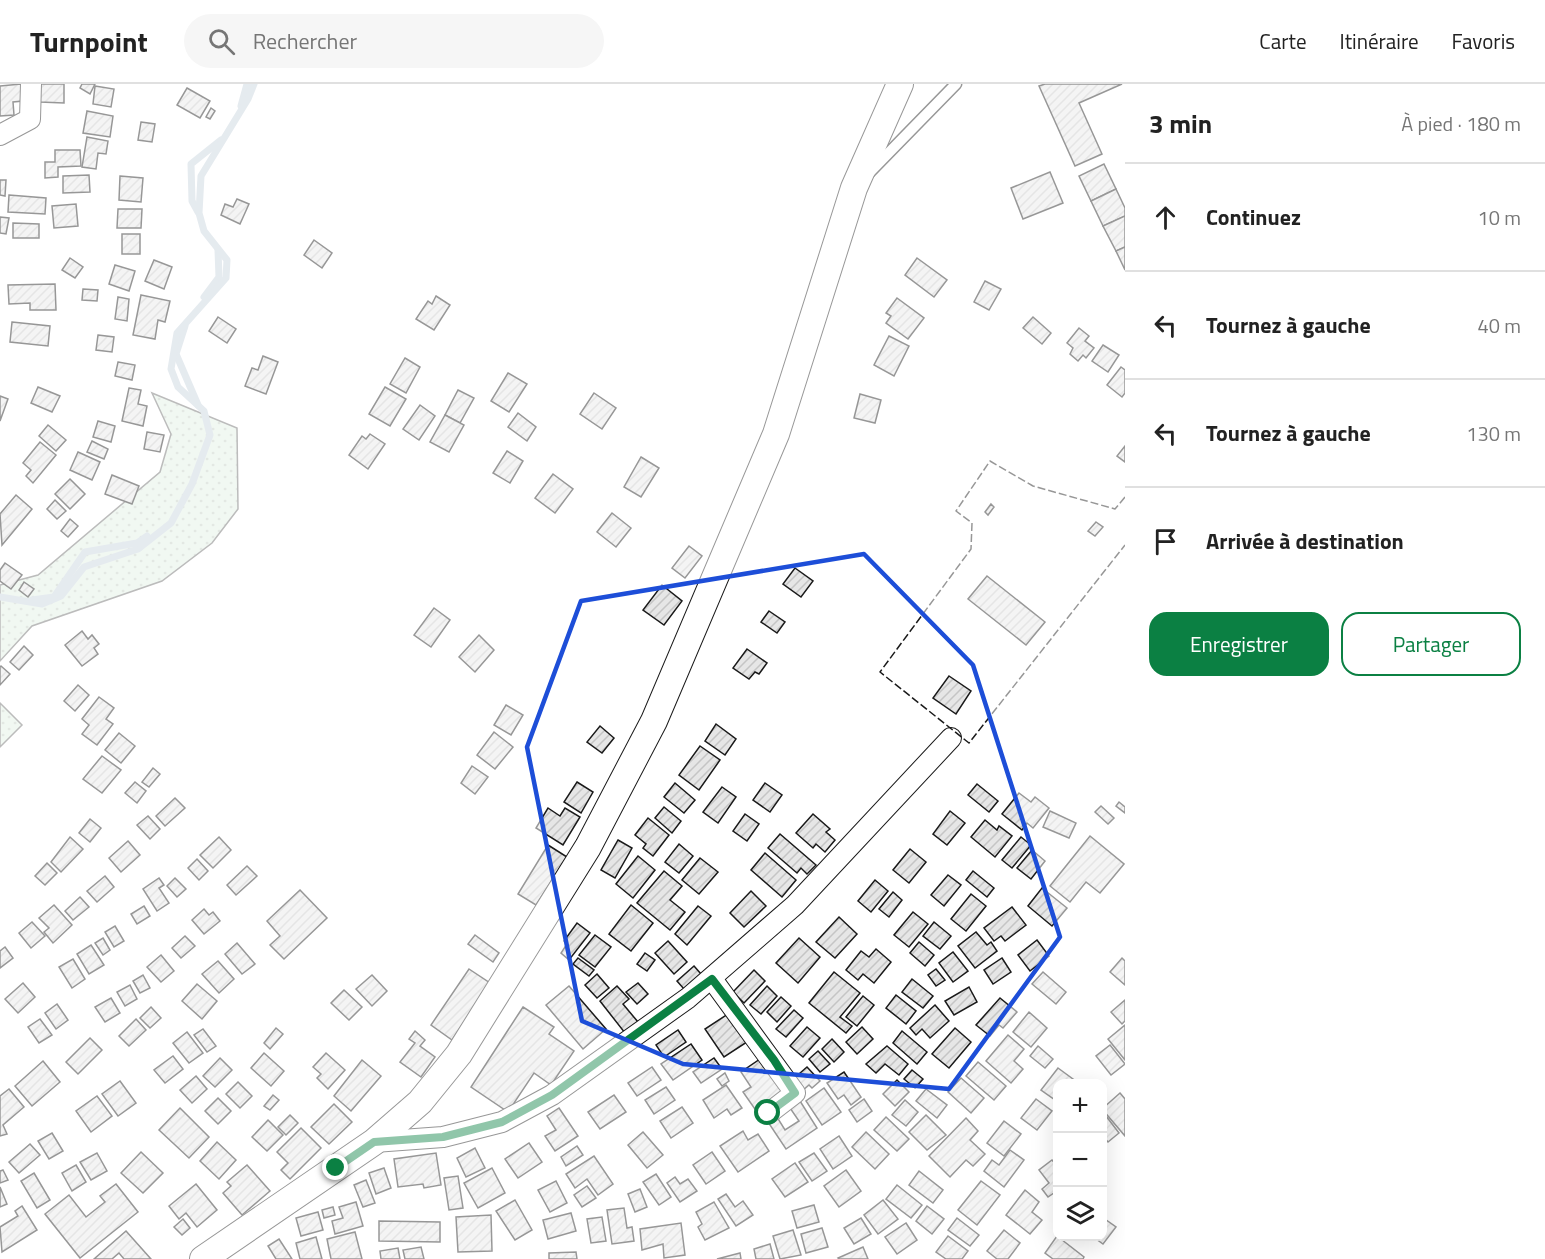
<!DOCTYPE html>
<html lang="fr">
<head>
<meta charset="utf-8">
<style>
  body { margin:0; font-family:"Titillium Web",sans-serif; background:#f6f6f6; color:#222 }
  .controls { position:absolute; right:18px; bottom:18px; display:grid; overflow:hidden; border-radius:12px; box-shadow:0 6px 24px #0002 }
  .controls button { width:54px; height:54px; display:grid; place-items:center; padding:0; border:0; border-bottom:2px solid #e0e0e0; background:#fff; color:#222; font:30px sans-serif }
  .stop { position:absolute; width:18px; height:18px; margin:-14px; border:4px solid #0b8043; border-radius:50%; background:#fff }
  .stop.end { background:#0b8043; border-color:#fff; box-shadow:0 2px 6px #0008 }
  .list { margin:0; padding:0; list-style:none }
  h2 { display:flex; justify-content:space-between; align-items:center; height:78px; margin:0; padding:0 24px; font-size:26px }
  h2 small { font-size:20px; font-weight:400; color:#767676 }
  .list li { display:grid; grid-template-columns:39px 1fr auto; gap:18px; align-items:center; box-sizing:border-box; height:108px; padding:0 24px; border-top:2px solid #e0e0e0 }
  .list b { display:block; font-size:22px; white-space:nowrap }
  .list em { font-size:20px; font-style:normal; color:#767676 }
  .actions { display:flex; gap:12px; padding:18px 24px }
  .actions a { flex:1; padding:14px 0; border:2px solid #0b8043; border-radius:18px; text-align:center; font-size:21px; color:#0b8043 }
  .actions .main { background:#0b8043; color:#fff }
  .icon { flex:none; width:33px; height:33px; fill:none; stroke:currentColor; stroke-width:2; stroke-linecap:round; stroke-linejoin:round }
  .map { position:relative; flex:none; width:1125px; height:1175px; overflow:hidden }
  header { display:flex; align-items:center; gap:36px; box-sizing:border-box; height:84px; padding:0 30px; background:#fff; border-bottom:2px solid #e0e0e0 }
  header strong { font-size:28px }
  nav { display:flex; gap:33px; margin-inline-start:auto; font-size:21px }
  .search { width:420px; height:54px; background:#f6f6f6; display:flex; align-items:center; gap:15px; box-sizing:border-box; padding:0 21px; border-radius:33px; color:#767676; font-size:22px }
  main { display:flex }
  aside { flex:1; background:#fff }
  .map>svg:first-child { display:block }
  .grass { fill:url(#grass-dots); stroke:#6a6a6a; stroke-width:1.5 }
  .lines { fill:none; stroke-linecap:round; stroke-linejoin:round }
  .stream { stroke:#c6d2dc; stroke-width:7 }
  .building { fill:url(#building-hatch); stroke:#1a1a1a; stroke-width:1.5 }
  .service-casing { stroke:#1a1a1a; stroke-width:13 }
  .minor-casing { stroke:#1a1a1a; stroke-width:22 }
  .tertiary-casing { stroke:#1a1a1a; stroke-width:28 }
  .service { stroke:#fff; stroke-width:10 }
  .minor { stroke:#fff; stroke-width:20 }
  .tertiary { stroke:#fff; stroke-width:26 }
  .fence { stroke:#1a1a1a; stroke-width:1.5; stroke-dasharray:8 3; stroke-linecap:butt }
  .route { stroke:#0b8043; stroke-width:8 }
  .marked { fill:none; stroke:#1d4ed8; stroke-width:4.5; stroke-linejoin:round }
</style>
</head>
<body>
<header>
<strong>Turnpoint</strong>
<div class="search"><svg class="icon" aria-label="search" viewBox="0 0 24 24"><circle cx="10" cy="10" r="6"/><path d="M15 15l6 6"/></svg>Rechercher</div>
<nav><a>Carte</a><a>Itinéraire</a><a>Favoris</a></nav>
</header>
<main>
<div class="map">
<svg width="1125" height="1175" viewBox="0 0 1125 1175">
  <defs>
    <pattern id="grass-dots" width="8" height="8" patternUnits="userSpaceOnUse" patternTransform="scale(1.5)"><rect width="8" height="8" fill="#e0efe3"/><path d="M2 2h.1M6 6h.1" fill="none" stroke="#c0ccc2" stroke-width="1.8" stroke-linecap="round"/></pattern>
    <pattern id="building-hatch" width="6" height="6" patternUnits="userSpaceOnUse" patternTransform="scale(1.5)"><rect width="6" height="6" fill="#e6e6e6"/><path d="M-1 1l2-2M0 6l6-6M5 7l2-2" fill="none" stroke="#c5c5c5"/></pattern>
  </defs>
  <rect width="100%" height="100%" fill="#fff"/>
  <g class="grass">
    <path d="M 152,309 L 237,344 L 238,425 L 212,459 L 162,497 L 32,542 L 0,577 L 0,501 L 38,491 L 160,388 L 171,350 Z"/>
    <path d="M 0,619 L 22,641 L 0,663 Z"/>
  </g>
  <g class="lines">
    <g class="stream">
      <path d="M 241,22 L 247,0"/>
      <path d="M 198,128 L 192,117 L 191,80 L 221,56"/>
      <path d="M 204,213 L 219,193 L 218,166"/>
      <path d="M 185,242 L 176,270 L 198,321"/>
      <path d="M 0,513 L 42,520 L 61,512 L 84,483 L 138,465 L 171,439 L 192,400 L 210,351 L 204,327 L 178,303 L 171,285 L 177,249 L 226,194 L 227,176 L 204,147 L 199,129 L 201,92 L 248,15 L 254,0"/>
      <path d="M 32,516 L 54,513 L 85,468 L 137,459 L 147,452"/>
    </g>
  </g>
  <g class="building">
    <path d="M 21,0 L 23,17 L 13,18 L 14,31 L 0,32 L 0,2 Z"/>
    <path d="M 40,0 L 64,0 L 64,19 L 40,18 Z"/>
    <path d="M 82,0 L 95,0 L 90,10 L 80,4 Z"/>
    <path d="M 1045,0 L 1122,0 L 1079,19 L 1102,70 L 1075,82 L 1039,2 Z"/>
    <path d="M 95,2 L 114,5 L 111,23 L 93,20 Z"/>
    <path d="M 187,4 L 210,17 L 200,34 L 177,21 Z"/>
    <path d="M 211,24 L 215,27 L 210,35 L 206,33 Z"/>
    <path d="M 87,27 L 113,32 L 110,53 L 83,49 Z"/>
    <path d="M 141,38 L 155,40 L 152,58 L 138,56 Z"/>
    <path d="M 87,53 L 108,57 L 106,70 L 98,69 L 96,85 L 82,83 Z"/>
    <path d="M 55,66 L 80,66 L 81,82 L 58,83 L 58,93 L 45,94 L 45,78 L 55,78 Z"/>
    <path d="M 1104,80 L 1116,105 L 1091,117 L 1079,92 Z"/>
    <path d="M 1050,88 L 1063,119 L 1023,135 L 1011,104 Z"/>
    <path d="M 89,91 L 90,108 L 63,109 L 63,92 Z"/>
    <path d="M 120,92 L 143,94 L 141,118 L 119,116 Z"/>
    <path d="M 0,96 L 6,96 L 5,112 L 0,111 Z"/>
    <path d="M 1116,105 L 1125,124 L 1125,132 L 1103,142 L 1091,117 Z"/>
    <path d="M 9,111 L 46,114 L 45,130 L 8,128 Z"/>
    <path d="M 237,115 L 249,120 L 240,140 L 221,131 L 225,120 L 233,123 Z"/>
    <path d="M 76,120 L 78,142 L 54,144 L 52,122 Z"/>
    <path d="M 118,125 L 142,125 L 141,144 L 117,144 Z"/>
    <path d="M 1125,132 L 1125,163 L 1116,167 L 1103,142 Z"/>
    <path d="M 0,133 L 9,134 L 6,150 L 0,149 Z"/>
    <path d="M 13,139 L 39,140 L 39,154 L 13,154 Z"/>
    <rect x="122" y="150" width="18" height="20"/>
    <path d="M 314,156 L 332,169 L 322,184 L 304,171 Z"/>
    <path d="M 1125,163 L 1125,186 L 1116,167 Z"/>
    <path d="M 70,174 L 83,183 L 75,194 L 62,186 Z"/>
    <path d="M 917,174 L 947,196 L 934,213 L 905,191 Z"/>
    <path d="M 154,176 L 172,183 L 164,205 L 145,197 Z"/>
    <path d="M 115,181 L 135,187 L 129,207 L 109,200 Z"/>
    <path d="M 985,197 L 1001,205 L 989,226 L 974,218 Z"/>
    <path d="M 55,200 L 56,226 L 30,226 L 30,219 L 9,220 L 8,201 Z"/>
    <path d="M 83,205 L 98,206 L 97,217 L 82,216 Z"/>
    <path d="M 141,211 L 170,217 L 165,238 L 158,236 L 155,255 L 133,251 Z"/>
    <path d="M 436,212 L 450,221 L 434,246 L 416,235 L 428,217 L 432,220 Z"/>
    <path d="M 118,213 L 129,215 L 127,237 L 115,235 Z"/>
    <path d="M 897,214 L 924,234 L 908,255 L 886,239 L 891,232 L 886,229 Z"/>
    <path d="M 218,233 L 236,245 L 227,259 L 209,247 Z"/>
    <path d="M 1033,233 L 1051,249 L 1042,260 L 1023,244 Z"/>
    <path d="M 12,238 L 50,242 L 48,262 L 10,258 Z"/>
    <path d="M 1079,244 L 1089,252 L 1085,257 L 1094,264 L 1086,274 L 1083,271 L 1078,277 L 1070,270 L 1073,264 L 1067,259 Z"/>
    <path d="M 98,251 L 114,253 L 112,268 L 96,266 Z"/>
    <path d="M 889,252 L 909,262 L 894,292 L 874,281 Z"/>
    <path d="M 1103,261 L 1119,271 L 1108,288 L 1092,277 Z"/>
    <path d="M 263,272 L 278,278 L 266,310 L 245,302 L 252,284 L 258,286 Z"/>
    <path d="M 405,274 L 420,283 L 406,309 L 390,300 Z"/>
    <path d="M 118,278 L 135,281 L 132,296 L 115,292 Z"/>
    <path d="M 1121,283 L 1125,286 L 1125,309 L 1122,313 L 1107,301 Z"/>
    <path d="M 508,289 L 527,300 L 509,328 L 491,317 Z"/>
    <path d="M 38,303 L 60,312 L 52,328 L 31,319 Z"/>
    <path d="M 385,303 L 406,315 L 390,342 L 369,330 Z"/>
    <path d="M 129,304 L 141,306 L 138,320 L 147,322 L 143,342 L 122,337 Z"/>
    <path d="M 458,306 L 474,314 L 460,339 L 445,331 Z"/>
    <path d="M 594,309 L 616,324 L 602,345 L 580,330 Z"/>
    <path d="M 860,310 L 881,316 L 875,339 L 854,334 Z"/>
    <path d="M 0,312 L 8,315 L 0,337 Z"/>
    <path d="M 420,321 L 435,332 L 419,356 L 403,345 Z"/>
    <path d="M 518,329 L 536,343 L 527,357 L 508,343 Z"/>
    <path d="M 445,331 L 464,341 L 449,368 L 430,358 Z"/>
    <path d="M 98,337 L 115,342 L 111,358 L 93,353 Z"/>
    <path d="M 48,341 L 66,356 L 56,367 L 39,352 Z"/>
    <path d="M 147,348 L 164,351 L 160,368 L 144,365 Z"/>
    <path d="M 370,350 L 385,360 L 368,385 L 349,371 L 362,352 L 366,355 Z"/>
    <path d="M 92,357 L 108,365 L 104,375 L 87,368 Z"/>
    <path d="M 40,358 L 56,371 L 33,399 L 26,392 L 31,386 L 23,379 Z"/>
    <path d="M 1125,362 L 1125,378 L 1117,372 Z"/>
    <path d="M 507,367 L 523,377 L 510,399 L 493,389 Z"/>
    <path d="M 78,368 L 100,378 L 92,396 L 70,386 Z"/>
    <path d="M 641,373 L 659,384 L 641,413 L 624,403 Z"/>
    <path d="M 553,390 L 573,405 L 555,429 L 535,414 Z"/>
    <path d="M 112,391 L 139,402 L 132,420 L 105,410 Z"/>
    <path d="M 70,395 L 85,410 L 70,425 L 55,410 Z"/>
    <path d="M 16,411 L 32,425 L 2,461 L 0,430 Z"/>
    <path d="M 55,416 L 66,427 L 57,435 L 47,425 Z"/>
    <path d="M 991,420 L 994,423 L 988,431 L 985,428 Z"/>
    <path d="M 612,429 L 631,444 L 616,463 L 597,448 Z"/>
    <path d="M 70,435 L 78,442 L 68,453 L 61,447 Z"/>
    <path d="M 1096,438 L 1103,443 L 1095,452 L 1088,447 Z"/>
    <path d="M 689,462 L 702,472 L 685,494 L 672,484 Z"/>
    <path d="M 5,479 L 22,491 L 11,505 L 0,497 L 0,486 Z"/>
    <path d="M 795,484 L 813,497 L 801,513 L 783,500 Z"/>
    <path d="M 987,492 L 1045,538 L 1026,561 L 968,515 Z"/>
    <path d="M 24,498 L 34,505 L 28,513 L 19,506 Z"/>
    <path d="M 662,501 L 682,517 L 664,541 L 643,526 Z"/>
    <path d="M 434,524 L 450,536 L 431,563 L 414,551 Z"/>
    <path d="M 769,527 L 785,538 L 777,549 L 761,538 Z"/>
    <path d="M 82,547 L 88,555 L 92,551 L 99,560 L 94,564 L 98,570 L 82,582 L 65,561 Z"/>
    <path d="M 479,551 L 494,566 L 475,588 L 459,573 Z"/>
    <path d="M 24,562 L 33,571 L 19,586 L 10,578 Z"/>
    <path d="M 747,565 L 767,579 L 759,590 L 755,588 L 749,595 L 733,584 Z"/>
    <path d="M 1,582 L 10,590 L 0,601 L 0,583 Z"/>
    <path d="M 949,592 L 971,607 L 956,630 L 933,614 Z"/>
    <path d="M 78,601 L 89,611 L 75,627 L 64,617 Z"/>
    <path d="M 99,613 L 114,624 L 106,635 L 113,640 L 97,661 L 82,650 L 89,641 L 82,635 Z"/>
    <path d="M 506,621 L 523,631 L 511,651 L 494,641 Z"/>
    <path d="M 716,640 L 736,655 L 725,671 L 705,657 Z"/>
    <path d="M 600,642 L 614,654 L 602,669 L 587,658 Z"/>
    <path d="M 494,648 L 513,663 L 495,685 L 477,671 Z"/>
    <path d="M 119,649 L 135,662 L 121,679 L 105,666 Z"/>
    <path d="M 700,662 L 720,676 L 699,706 L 679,691 Z"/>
    <path d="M 102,672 L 121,686 L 102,709 L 83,695 Z"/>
    <path d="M 472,682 L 488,693 L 475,710 L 461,699 Z"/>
    <path d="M 153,684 L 160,690 L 149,703 L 142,698 Z"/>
    <path d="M 135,698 L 146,707 L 137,719 L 125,709 Z"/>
    <path d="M 577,698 L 593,708 L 581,729 L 564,718 Z"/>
    <path d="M 675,699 L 695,716 L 684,729 L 664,713 Z"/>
    <path d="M 765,699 L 782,711 L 770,728 L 753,716 Z"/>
    <path d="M 977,700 L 998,717 L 989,728 L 968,711 Z"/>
    <path d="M 722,703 L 736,713 L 718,739 L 703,728 Z"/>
    <path d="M 1019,709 L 1031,718 L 1035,713 L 1049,724 L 1033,744 L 1027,739 L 1022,746 L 1002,730 Z"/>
    <path d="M 175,714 L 185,724 L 165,742 L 156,732 Z"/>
    <path d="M 1119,718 L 1125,723 L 1125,729 L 1116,722 Z"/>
    <path d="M 1101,722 L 1114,734 L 1108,740 L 1095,728 Z"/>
    <path d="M 664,723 L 681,737 L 672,749 L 655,734 Z"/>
    <path d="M 548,724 L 560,732 L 565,724 L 580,733 L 563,761 L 536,744 Z"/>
    <path d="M 950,727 L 965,739 L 947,761 L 933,750 Z"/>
    <path d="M 1050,727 L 1076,739 L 1069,754 L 1043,743 Z"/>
    <path d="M 745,730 L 759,740 L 747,757 L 733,747 Z"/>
    <path d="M 813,730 L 830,745 L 826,748 L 835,756 L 825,768 L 816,760 L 813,764 L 796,749 Z"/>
    <path d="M 148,732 L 160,745 L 150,755 L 137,741 Z"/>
    <path d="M 648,734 L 669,751 L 653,772 L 643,764 L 646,760 L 635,751 Z"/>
    <path d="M 90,735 L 101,744 L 90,758 L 79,749 Z"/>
    <path d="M 985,736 L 997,746 L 999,742 L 1012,752 L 995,773 L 971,753 Z"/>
    <path d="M 780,750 L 816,781 L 807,790 L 801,784 L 797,789 L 768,764 Z"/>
    <path d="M 1090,752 L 1124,780 L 1100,809 L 1086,798 L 1070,818 L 1050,802 Z"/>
    <path d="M 70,753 L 83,765 L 61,788 L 51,778 Z"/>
    <path d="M 219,753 L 231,766 L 213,784 L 200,771 Z"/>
    <path d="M 1021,753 L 1031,761 L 1012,784 L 1002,776 Z"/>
    <path d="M 618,756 L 632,764 L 615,794 L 601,786 Z"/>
    <path d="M 128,757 L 140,771 L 121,788 L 109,774 Z"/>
    <path d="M 679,760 L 693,772 L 679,789 L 665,778 Z"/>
    <path d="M 548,761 L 567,773 L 536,821 L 518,810 Z"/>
    <path d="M 910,765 L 926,778 L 909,799 L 893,786 Z"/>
    <path d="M 1032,766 L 1045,777 L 1031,795 L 1017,784 Z"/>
    <path d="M 765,769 L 796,796 L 782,813 L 751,786 Z"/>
    <path d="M 638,772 L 655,786 L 633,814 L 616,800 Z"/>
    <path d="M 700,774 L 718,788 L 699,810 L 682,796 Z"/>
    <path d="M 197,775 L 208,787 L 199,796 L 188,784 Z"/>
    <path d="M 47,779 L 57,789 L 45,801 L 35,792 Z"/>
    <path d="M 247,782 L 257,792 L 236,811 L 227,801 Z"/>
    <path d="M 664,787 L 682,802 L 670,816 L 685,828 L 670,846 L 637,819 Z"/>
    <path d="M 973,787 L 994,804 L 987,813 L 966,796 Z"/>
    <path d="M 948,791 L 961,801 L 944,822 L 931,811 Z"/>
    <path d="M 105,792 L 114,803 L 97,818 L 87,807 Z"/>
    <path d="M 159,794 L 164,801 L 159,804 L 169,819 L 157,827 L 143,805 Z"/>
    <path d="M 175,794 L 186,805 L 177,813 L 167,802 Z"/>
    <path d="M 875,796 L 888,807 L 871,828 L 858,817 Z"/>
    <path d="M 1042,804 L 1067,824 L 1052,842 L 1028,822 Z"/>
    <path d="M 300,806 L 327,834 L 284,875 L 270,861 L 280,852 L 267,837 Z"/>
    <path d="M 751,807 L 766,822 L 744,843 L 730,829 Z"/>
    <path d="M 893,808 L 902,816 L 889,833 L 879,825 Z"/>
    <path d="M 971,810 L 986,822 L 966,847 L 951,835 Z"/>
    <path d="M 80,813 L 89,823 L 73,836 L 65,827 Z"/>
    <path d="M 54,821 L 72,841 L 53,859 L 44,848 L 49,844 L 39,834 Z"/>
    <path d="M 631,821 L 653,839 L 631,867 L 609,850 Z"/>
    <path d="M 144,822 L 150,832 L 137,840 L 131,830 Z"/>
    <path d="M 698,822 L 711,832 L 687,861 L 675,850 Z"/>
    <path d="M 1012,823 L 1026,841 L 1005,857 L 1001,852 L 994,857 L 984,844 Z"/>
    <path d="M 204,825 L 209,831 L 213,828 L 220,837 L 204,850 L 192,836 Z"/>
    <path d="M 913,828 L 928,840 L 909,863 L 894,851 Z"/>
    <path d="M 839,833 L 857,850 L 835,874 L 816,858 Z"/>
    <path d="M 32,838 L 45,852 L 31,864 L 19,849 Z"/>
    <path d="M 934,838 L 951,852 L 940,865 L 923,852 Z"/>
    <path d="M 577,839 L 590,849 L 569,876 L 561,869 L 567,860 L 564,857 Z"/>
    <path d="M 115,842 L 124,857 L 114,863 L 105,848 Z"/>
    <path d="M 976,848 L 987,861 L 991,858 L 997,867 L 975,884 L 958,862 Z"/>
    <path d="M 475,851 L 499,869 L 493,878 L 468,860 Z"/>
    <path d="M 595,851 L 611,863 L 595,883 L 579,871 Z"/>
    <path d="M 185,852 L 195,862 L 181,874 L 172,864 Z"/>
    <path d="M 103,854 L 110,866 L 103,871 L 95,859 Z"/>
    <path d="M 799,854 L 820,873 L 798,899 L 776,879 Z"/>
    <path d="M 1037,856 L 1049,872 L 1030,887 L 1018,871 Z"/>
    <path d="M 668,857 L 687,878 L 674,890 L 655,869 Z"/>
    <path d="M 919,858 L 934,871 L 925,882 L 910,869 Z"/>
    <path d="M 237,859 L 255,880 L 242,890 L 225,870 Z"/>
    <path d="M 91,861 L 104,881 L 89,890 L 77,870 Z"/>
    <path d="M 5,863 L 13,874 L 0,884 L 0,867 Z"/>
    <path d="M 876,865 L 891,878 L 874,899 L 863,890 L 858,896 L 846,886 L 861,867 L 869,873 Z"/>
    <path d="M 953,868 L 968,887 L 953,898 L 939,879 Z"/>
    <path d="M 645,869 L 655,876 L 647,887 L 637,880 Z"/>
    <path d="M 161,871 L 174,887 L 161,898 L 147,883 Z"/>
    <path d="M 578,874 L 594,886 L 589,892 L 573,880 Z"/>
    <path d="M 1002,874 L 1011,888 L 993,900 L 984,886 Z"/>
    <path d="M 1122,874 L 1125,877 L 1125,901 L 1110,888 Z"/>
    <path d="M 73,875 L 85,895 L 72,904 L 59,883 Z"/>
    <path d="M 218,877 L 234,895 L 219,909 L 202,890 Z"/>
    <path d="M 694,882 L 701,890 L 684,905 L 677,897 Z"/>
    <path d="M 469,885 L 490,899 L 452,956 L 431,941 Z"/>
    <path d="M 936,885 L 945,896 L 936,902 L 928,891 Z"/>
    <path d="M 754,886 L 765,897 L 744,919 L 733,908 Z"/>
    <path d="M 834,888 L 860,909 L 840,933 L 852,942 L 846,949 L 809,919 Z"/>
    <path d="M 1043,888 L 1066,908 L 1056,920 L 1032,900 Z"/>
    <path d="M 597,890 L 609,904 L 597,914 L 585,901 Z"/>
    <path d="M 143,891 L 150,904 L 140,909 L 133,897 Z"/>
    <path d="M 372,891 L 387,907 L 372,922 L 356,905 Z"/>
    <path d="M 912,895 L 933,912 L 923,924 L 902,908 Z"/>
    <path d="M 23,899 L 35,913 L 18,929 L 5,915 Z"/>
    <path d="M 638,899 L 648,910 L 637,920 L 626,908 Z"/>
    <path d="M 197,900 L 217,917 L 202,935 L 182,917 Z"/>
    <path d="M 130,901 L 137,915 L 125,922 L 117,908 Z"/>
    <path d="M 569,902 L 606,945 L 583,965 L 546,921 Z"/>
    <path d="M 617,902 L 629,915 L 623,920 L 638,938 L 625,949 L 600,917 Z"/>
    <path d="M 767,902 L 777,912 L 761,930 L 750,921 Z"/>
    <path d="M 969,903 L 977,918 L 954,931 L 945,917 Z"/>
    <path d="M 344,906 L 362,923 L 349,936 L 331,919 Z"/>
    <path d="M 896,911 L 916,927 L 906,940 L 886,924 Z"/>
    <path d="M 863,912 L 874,921 L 857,942 L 846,933 Z"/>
    <path d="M 781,913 L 791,922 L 777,938 L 767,928 Z"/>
    <path d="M 111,914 L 120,929 L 105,938 L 95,923 Z"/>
    <path d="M 1000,914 L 1017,928 L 1003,944 L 999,941 L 990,952 L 976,941 Z"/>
    <path d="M 1125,916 L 1125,937 L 1122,940 L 1111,928 Z"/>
    <path d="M 57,920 L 68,936 L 56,945 L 45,929 Z"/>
    <path d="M 935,921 L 949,937 L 930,954 L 922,945 L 916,951 L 910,944 Z"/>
    <path d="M 151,923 L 161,934 L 150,944 L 140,934 Z"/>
    <path d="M 523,923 L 554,943 L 549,950 L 574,967 L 551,1001 L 534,989 L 508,1028 L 471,1003 Z"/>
    <path d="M 794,926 L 803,934 L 786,953 L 776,945 Z"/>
    <path d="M 731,928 L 750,956 L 724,973 L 705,945 Z"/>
    <path d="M 1029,928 L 1047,944 L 1031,963 L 1013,948 Z"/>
    <path d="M 40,935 L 52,951 L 39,959 L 28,943 Z"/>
    <path d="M 136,935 L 146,946 L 129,962 L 119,952 Z"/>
    <path d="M 1125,941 L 1125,976 L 1108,955 Z"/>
    <path d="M 807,943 L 820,954 L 803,973 L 790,962 Z"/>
    <path d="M 862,943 L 873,955 L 857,970 L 846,958 Z"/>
    <path d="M 276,944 L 283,950 L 270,965 L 264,959 Z"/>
    <path d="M 955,944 L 971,958 L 949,984 L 932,970 Z"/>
    <path d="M 203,945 L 216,962 L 207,968 L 194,951 Z"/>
    <path d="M 678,946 L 686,958 L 664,973 L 656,961 Z"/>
    <path d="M 415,947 L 425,956 L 420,962 L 435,973 L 421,993 L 400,978 L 415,959 L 409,955 Z"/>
    <path d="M 902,947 L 927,968 L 917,980 L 893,959 Z"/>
    <path d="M 187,948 L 203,969 L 189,979 L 173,959 Z"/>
    <path d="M 1008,951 L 1024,965 L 1014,977 L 1023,985 L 1011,999 L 986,977 Z"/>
    <path d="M 90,954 L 102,966 L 78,990 L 66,978 Z"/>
    <path d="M 832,955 L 844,968 L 834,978 L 822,965 Z"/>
    <path d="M 691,960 L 702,976 L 673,996 L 661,980 Z"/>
    <path d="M 1110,961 L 1125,980 L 1111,991 L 1096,972 Z"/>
    <path d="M 887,962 L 908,980 L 899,991 L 885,980 L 876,989 L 866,980 Z"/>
    <path d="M 1038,962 L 1053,975 L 1045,984 L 1030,972 Z"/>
    <path d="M 818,967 L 830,980 L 820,988 L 809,975 Z"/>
    <path d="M 264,969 L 284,987 L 271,1002 L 251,984 Z"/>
    <path d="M 326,969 L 345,986 L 328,1005 L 317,994 L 321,990 L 313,983 Z"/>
    <path d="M 173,972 L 183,985 L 165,999 L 154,986 Z"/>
    <path d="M 763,973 L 787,1009 L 757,1028 L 743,1008 L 751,1003 L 741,988 Z"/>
    <path d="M 220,974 L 232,986 L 215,1003 L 203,992 Z"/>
    <path d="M 714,974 L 722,985 L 701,999 L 693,988 Z"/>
    <path d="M 362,976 L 381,992 L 351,1027 L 334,1012 Z"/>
    <path d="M 43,977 L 60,998 L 32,1022 L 15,1002 Z"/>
    <path d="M 978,978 L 1006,1002 L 994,1016 L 966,992 Z"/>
    <path d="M 652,983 L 661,996 L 637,1012 L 628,999 Z"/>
    <path d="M 807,983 L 820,997 L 812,1004 L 809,1001 L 802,1007 L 792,996 Z"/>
    <path d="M 1058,984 L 1077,998 L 1058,1000 L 1058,1018 L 1041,1006 Z"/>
    <path d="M 912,986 L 923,995 L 915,1004 L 904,995 Z"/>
    <path d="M 844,988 L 861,1013 L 851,1021 L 844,1011 L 838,1015 L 827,999 Z"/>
    <path d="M 725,989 L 729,997 L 722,1002 L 717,995 Z"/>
    <path d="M 196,992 L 207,1005 L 192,1019 L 180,1006 Z"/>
    <path d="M 961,994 L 984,1014 L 971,1029 L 948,1008 Z"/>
    <path d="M 897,996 L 909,1008 L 895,1022 L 883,1010 Z"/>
    <path d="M 120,997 L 136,1019 L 118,1032 L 102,1010 Z"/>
    <path d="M 238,998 L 252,1012 L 240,1024 L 226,1010 Z"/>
    <path d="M 726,1001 L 742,1024 L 731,1031 L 727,1025 L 714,1034 L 703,1016 Z"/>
    <path d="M 666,1003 L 675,1016 L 654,1030 L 645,1016 Z"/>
    <path d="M 824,1004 L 841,1028 L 822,1041 L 806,1017 Z"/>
    <path d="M 9,1005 L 24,1023 L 3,1041 L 7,1050 L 0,1052 L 0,1012 Z"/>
    <path d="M 926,1005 L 947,1021 L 937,1034 L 916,1017 Z"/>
    <path d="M 1120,1009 L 1125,1015 L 1125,1052 L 1102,1025 Z"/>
    <path d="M 273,1011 L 279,1016 L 270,1026 L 264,1022 Z"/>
    <path d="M 614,1011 L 626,1028 L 600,1045 L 588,1028 Z"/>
    <path d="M 97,1012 L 112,1032 L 91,1048 L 76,1027 Z"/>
    <path d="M 218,1014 L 231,1027 L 218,1040 L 205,1027 Z"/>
    <path d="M 864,1015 L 872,1027 L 857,1038 L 849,1026 Z"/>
    <path d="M 1036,1015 L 1052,1027 L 1037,1046 L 1021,1034 Z"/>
    <path d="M 905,1016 L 918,1028 L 906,1042 L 892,1031 Z"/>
    <path d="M 800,1017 L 817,1044 L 786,1065 L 768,1038 L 777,1033 L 785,1046 L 799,1037 L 790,1024 Z"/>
    <path d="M 334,1020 L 352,1038 L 329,1060 L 311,1043 Z"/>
    <path d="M 682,1023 L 693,1039 L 671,1054 L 660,1037 Z"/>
    <path d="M 180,1024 L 209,1053 L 189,1074 L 159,1046 Z"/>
    <path d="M 559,1024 L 578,1052 L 555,1067 L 545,1052 L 556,1046 L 547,1032 Z"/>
    <path d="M 290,1031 L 298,1039 L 286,1051 L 278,1043 Z"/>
    <path d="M 926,1031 L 946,1051 L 927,1066 L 909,1048 Z"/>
    <path d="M 1106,1032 L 1119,1049 L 1108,1058 L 1102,1051 L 1102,1035 Z"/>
    <path d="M 886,1033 L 909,1055 L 897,1067 L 874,1046 Z"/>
    <path d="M 966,1034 L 978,1047 L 970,1056 L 985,1070 L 973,1082 L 966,1076 L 950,1093 L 929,1072 Z"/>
    <path d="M 268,1036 L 283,1051 L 267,1067 L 252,1053 Z"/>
    <path d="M 1004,1037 L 1021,1050 L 1004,1072 L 987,1059 Z"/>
    <path d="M 301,1044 L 321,1064 L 290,1095 L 281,1086 L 288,1079 L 277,1068 Z"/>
    <path d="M 743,1047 L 748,1056 L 758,1050 L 769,1067 L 738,1088 L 720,1062 Z"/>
    <path d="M 643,1048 L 663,1071 L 647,1084 L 628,1061 Z"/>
    <path d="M 866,1048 L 889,1070 L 875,1085 L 852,1063 Z"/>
    <path d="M 52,1049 L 63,1067 L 49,1075 L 38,1057 Z"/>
    <path d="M 839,1052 L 852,1072 L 833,1085 L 820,1065 Z"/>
    <path d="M 217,1058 L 236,1076 L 219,1095 L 200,1077 Z"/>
    <path d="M 529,1059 L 542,1078 L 518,1094 L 505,1075 Z"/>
    <path d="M 30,1060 L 40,1071 L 19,1089 L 9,1078 Z"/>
    <path d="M 577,1062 L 583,1071 L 566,1082 L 561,1073 Z"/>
    <path d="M 475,1064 L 485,1084 L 466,1093 L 457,1074 Z"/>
    <path d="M 1010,1066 L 1024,1076 L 1004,1103 L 984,1087 L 992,1076 L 999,1081 Z"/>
    <path d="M 141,1068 L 163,1089 L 143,1109 L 121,1089 Z"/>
    <path d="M 712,1068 L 725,1087 L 706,1100 L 693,1081 Z"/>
    <path d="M 97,1069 L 107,1087 L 91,1096 L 80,1078 Z"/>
    <path d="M 436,1069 L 441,1101 L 424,1104 L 423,1100 L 398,1103 L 394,1075 Z"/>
    <path d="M 814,1069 L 827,1087 L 812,1097 L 799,1078 Z"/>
    <path d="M 594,1072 L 613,1100 L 598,1111 L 587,1095 L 575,1104 L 566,1090 Z"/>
    <path d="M 1052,1076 L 1058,1083 L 1058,1106 L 1048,1113 L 1042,1105 L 1049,1099 L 1039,1086 Z"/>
    <path d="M 795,1079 L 808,1098 L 785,1113 L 772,1095 Z"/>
    <path d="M 76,1081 L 86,1098 L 72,1107 L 62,1089 Z"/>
    <path d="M 247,1081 L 270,1107 L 242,1131 L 223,1109 L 231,1102 L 227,1098 Z"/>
    <path d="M 384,1084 L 391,1104 L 376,1110 L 369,1089 Z"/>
    <path d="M 492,1084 L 505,1109 L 478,1124 L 464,1099 Z"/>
    <path d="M 3,1086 L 8,1096 L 0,1099 L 0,1087 Z"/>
    <path d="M 846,1086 L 861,1107 L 839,1123 L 824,1102 Z"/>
    <path d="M 919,1087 L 943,1106 L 933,1119 L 909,1101 Z"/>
    <path d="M 34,1089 L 50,1116 L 37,1124 L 21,1097 Z"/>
    <path d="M 656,1090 L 671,1113 L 659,1121 L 643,1098 Z"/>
    <path d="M 458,1092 L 463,1124 L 449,1126 L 444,1094 Z"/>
    <path d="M 675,1093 L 680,1100 L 688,1095 L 697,1107 L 680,1118 L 667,1099 Z"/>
    <path d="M 366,1096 L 375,1119 L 363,1123 L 354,1101 Z"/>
    <path d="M 556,1097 L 567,1119 L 550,1128 L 538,1106 Z"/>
    <path d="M 981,1097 L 1000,1111 L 977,1141 L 958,1126 Z"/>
    <path d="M 116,1100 L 138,1128 L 80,1174 L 45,1130 L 69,1111 L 86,1133 L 105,1118 L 100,1112 Z"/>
    <path d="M 196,1100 L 217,1126 L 197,1143 L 186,1129 L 179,1135 L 169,1122 Z"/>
    <path d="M 897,1101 L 922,1121 L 911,1134 L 886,1115 Z"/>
    <path d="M 587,1102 L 596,1114 L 582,1123 L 574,1111 Z"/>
    <path d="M 0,1103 L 7,1120 L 0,1123 Z"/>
    <path d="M 640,1105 L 647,1123 L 635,1128 L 628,1110 Z"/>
    <path d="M 1025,1106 L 1039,1118 L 1032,1128 L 1042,1136 L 1030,1150 L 1006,1131 Z"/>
    <path d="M 726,1110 L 735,1123 L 743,1117 L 753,1131 L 736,1142 L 718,1115 Z"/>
    <path d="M 515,1116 L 532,1146 L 515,1156 L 496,1127 Z"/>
    <path d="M 883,1116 L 898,1135 L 878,1150 L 864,1131 Z"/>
    <path d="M 356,1118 L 363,1142 L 335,1150 L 332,1137 L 343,1134 L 339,1123 Z"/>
    <path d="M 714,1118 L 729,1144 L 705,1156 L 698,1143 L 702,1140 L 696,1128 Z"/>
    <path d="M 814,1121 L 819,1138 L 797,1144 L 792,1127 Z"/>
    <path d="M 22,1122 L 37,1146 L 2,1168 L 0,1143 L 18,1132 L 15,1127 Z"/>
    <path d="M 927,1122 L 944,1135 L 932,1150 L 916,1137 Z"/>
    <path d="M 333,1123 L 335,1131 L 324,1134 L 322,1126 Z"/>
    <path d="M 624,1124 L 627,1144 L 632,1143 L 634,1157 L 612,1160 L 607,1126 Z"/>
    <path d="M 318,1128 L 323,1146 L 301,1152 L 296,1134 Z"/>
    <path d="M 571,1129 L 576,1147 L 548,1155 L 543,1136 Z"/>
    <path d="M 491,1131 L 492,1167 L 458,1168 L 456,1133 Z"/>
    <path d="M 602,1133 L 606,1157 L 591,1159 L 587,1135 Z"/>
    <path d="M 1102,1133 L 1116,1143 L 1103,1160 L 1092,1152 L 1102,1152 Z"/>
    <path d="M 861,1134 L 871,1150 L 854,1160 L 844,1144 Z"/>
    <path d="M 957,1134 L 979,1151 L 970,1162 L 948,1146 Z"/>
    <path d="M 183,1135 L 190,1144 L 182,1151 L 174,1143 Z"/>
    <path d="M 379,1137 L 440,1138 L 440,1158 L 379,1157 Z"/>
    <path d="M 681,1139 L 685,1171 L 664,1174 L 663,1160 L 642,1166 L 640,1145 Z"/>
    <path d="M 906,1139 L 917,1156 L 897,1170 L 885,1153 Z"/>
    <path d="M 822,1144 L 828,1163 L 806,1169 L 801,1150 Z"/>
    <path d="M 793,1146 L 801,1171 L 780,1175 L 773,1152 Z"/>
    <path d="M 1004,1146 L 1020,1159 L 1008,1175 L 997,1175 L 987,1167 Z"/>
    <path d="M 126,1147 L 151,1175 L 124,1175 L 119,1169 L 112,1175 L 94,1175 Z"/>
    <path d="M 355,1148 L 362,1175 L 331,1175 L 327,1155 Z"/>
    <path d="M 948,1152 L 968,1167 L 962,1175 L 946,1175 L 936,1168 Z"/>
    <path d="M 1057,1152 L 1084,1173 L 1083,1175 L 1053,1175 L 1045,1169 Z"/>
    <path d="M 316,1153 L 322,1175 L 300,1175 L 296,1159 Z"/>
    <path d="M 279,1155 L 292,1175 L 276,1175 L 268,1162 Z"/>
    <path d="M 770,1160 L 774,1175 L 756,1175 L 754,1165 Z"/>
    <path d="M 421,1163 L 424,1175 L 405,1175 L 403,1166 Z"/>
    <path d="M 863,1163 L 868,1175 L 839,1175 L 838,1174 Z"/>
    <path d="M 398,1164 L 400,1175 L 381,1175 L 380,1167 Z"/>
    <path d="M 576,1168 L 577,1175 L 549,1175 L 549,1169 Z"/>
    <path d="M 740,1169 L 741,1175 L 717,1175 Z"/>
  </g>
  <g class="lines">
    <defs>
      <path id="service" d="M 869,89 L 956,0"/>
      <g id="minor">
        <path d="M 0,51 L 30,35 L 31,0"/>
        <path d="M 712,895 L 795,1009 L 769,1029"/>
        <path d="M 374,1058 L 443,1053 L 502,1038 L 552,1011 L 688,914 L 795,821 L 951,654"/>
      </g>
      <path id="tertiary" d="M 203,1175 L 374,1058 L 420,1018 L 459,970 L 588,763 L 654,637 L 776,350 L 854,104 L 900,0"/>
    </defs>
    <use href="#service" class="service-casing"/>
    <use href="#minor" class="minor-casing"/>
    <use href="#tertiary" class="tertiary-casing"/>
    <use href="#service" class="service"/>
    <use href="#minor" class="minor"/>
    <use href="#tertiary" class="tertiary"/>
    <path class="fence" d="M 1125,413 L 1115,425 L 1033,402 L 990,377 L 956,427 L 972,439 L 971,465 L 880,588 L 969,659 L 1125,461"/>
  </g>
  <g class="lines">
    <path class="route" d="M 336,1084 L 374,1058 L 443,1053 L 502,1038 L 552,1011 L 712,895 L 774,976 L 795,1009 L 768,1029"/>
  </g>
  <path d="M0 0H1125V1175H0ZM 864,470 L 973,581 L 1060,853 L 949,1005 L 683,980 L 582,937 L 527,663 L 581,517 Z" fill="#fff" fill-opacity=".55" fill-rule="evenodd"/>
  <path class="marked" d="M 864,470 L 973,581 L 1060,853 L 949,1005 L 683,980 L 582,937 L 527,663 L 581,517 Z"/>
</svg>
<div class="controls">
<button>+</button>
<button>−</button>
<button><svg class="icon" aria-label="layers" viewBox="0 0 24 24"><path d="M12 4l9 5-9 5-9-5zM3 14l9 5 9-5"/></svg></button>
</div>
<div class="stop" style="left:768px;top:1029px"></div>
<div class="stop end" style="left:336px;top:1084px"></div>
</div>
<aside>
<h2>3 min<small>À pied · 180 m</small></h2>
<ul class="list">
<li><svg class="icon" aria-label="ahead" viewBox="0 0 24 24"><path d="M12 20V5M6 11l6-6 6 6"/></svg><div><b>Continuez</b></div><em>10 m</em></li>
<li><svg class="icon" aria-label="left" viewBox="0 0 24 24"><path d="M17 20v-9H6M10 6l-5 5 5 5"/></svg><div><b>Tournez à gauche</b></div><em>40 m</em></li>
<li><svg class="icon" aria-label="left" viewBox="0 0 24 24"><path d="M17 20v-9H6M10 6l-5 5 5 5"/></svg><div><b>Tournez à gauche</b></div><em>130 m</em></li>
<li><svg class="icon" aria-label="arrive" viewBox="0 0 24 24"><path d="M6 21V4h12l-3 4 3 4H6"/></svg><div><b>Arrivée à destination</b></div></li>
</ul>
<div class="actions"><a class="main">Enregistrer</a><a>Partager</a></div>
</aside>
</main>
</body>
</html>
